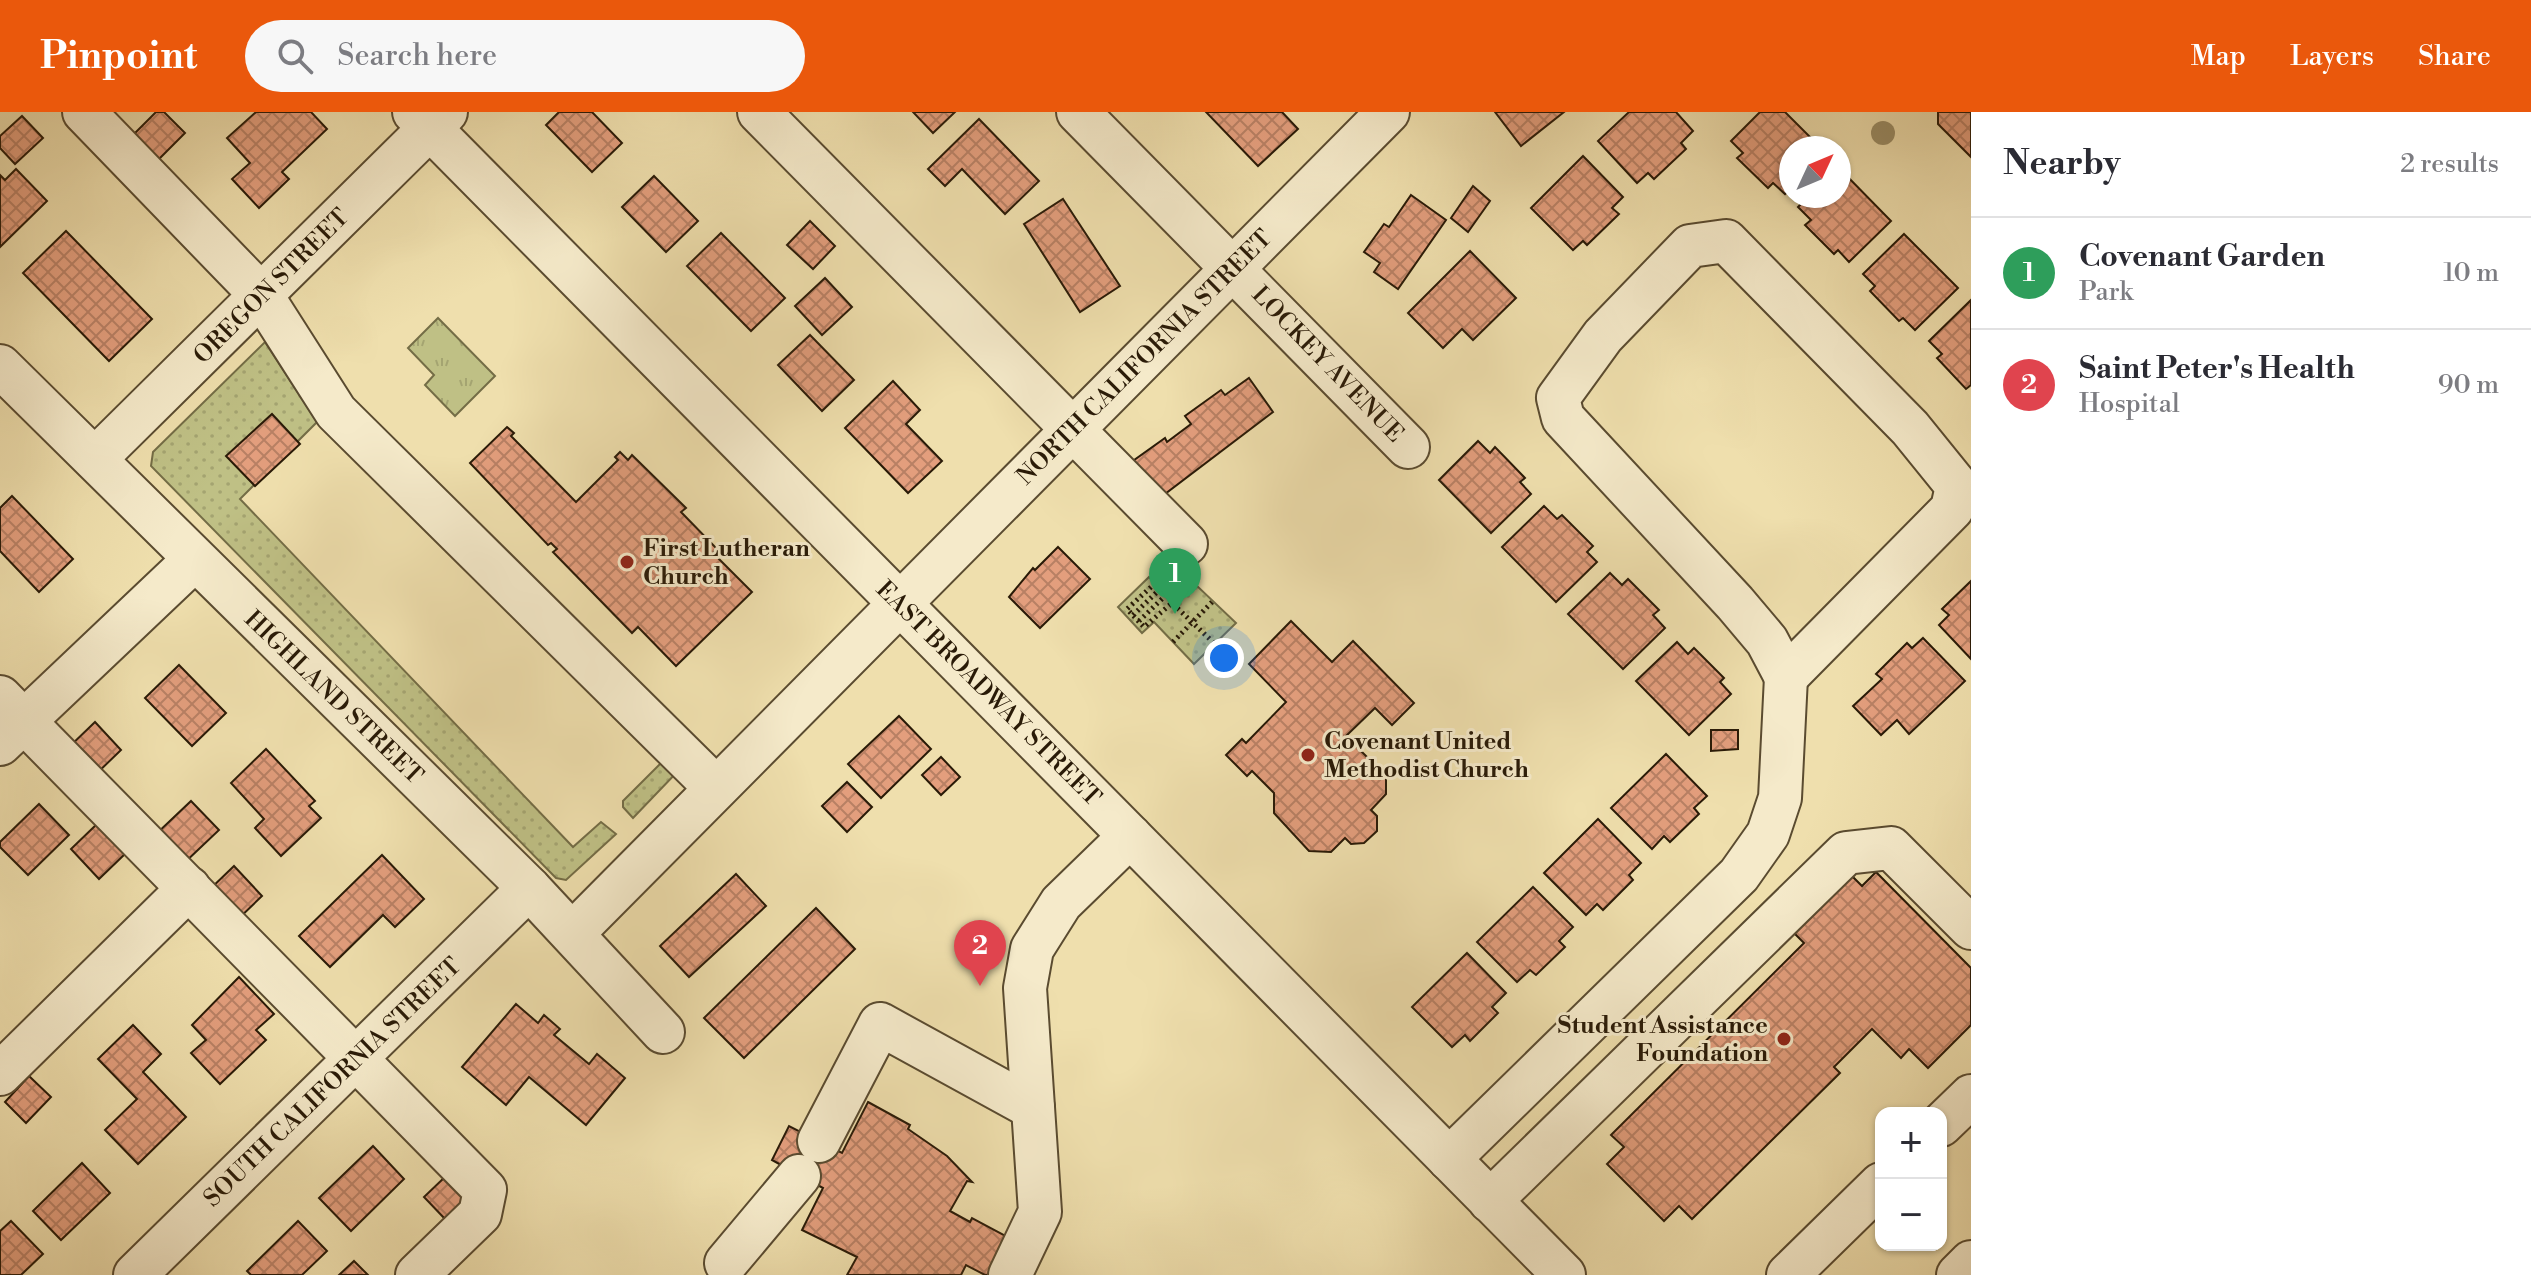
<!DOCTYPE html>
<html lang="en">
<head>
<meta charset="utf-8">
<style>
  body { margin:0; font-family:"Libre Bodoni",serif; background:#f7f7f7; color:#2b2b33 }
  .controls { position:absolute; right:24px; bottom:24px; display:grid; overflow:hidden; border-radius:16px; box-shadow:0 2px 6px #0004 }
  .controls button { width:72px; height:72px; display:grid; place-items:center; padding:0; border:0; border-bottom:2px solid #e1e1e2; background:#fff; color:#2b2b33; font:40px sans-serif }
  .compass { position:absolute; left:1779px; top:24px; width:72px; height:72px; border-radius:50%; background:#fff; box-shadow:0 2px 6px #0004; rotate:46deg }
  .you { position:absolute; left:1224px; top:546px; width:28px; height:28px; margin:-20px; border:6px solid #fff; border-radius:50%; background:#1a73e8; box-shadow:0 0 0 12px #1a73e833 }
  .badge { display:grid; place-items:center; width:52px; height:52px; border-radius:50%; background:#ea580c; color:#fff; font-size:26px; font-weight:700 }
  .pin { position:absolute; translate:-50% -66px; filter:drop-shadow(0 2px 4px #0008) }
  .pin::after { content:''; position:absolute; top:42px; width:28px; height:24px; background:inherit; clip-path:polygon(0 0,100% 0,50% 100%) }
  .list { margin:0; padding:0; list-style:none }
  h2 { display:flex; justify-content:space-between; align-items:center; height:104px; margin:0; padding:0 32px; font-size:34px }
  h2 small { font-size:26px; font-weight:400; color:#7c7c81 }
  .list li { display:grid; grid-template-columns:52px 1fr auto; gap:24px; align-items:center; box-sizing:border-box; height:112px; padding:0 32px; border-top:2px solid #e1e1e2 }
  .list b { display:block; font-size:30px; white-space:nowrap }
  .list p { margin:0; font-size:26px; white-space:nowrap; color:#7c7c81 }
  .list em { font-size:26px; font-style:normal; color:#7c7c81 }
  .icon { flex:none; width:44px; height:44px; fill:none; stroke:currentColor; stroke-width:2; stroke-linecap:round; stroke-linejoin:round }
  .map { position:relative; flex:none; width:1971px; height:1163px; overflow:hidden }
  header { display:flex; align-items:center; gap:48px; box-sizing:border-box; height:112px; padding:0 40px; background:#ea580c; color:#fff }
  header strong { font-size:38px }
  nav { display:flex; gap:44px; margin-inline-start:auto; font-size:28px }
  .search { width:560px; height:72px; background:#f7f7f7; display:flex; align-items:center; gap:20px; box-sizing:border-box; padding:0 28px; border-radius:44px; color:#7c7c81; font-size:30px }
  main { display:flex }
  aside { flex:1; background:#fff }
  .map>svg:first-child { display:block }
  .grass { fill:url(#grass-dots); stroke:#746d46; stroke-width:2 }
  .park { fill:url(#park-tufts); stroke:#746d46; stroke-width:2 }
  .building { fill:url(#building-cross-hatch); stroke:#291a07; stroke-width:2 }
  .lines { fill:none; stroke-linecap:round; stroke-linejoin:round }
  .minor-casing { stroke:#5a4b30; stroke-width:46 }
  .path { stroke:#291a07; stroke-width:5; stroke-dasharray:2 4; stroke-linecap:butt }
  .minor { stroke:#f5eaca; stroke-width:42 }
  .tree { fill:#9b8e67 }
  .poi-dot { fill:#8f2418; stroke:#f5eaca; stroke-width:3 }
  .labels { text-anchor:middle; stroke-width:6; stroke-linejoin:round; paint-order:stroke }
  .street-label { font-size:24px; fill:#291a07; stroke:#f5eaca }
  .poi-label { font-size:24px; font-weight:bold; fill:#291a07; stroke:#f5eaca; text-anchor:start }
</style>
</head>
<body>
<header>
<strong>Pinpoint</strong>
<div class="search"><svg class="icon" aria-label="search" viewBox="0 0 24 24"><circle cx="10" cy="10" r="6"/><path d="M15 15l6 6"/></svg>Search here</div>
<nav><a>Map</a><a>Layers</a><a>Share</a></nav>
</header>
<main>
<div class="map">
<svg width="1971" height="1163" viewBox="0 0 1971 1163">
  <defs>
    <pattern id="grass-dots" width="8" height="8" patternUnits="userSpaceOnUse" patternTransform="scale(2)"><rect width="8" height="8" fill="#bfc085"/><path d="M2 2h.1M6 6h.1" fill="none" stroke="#a4a471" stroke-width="1.8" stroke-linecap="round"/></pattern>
    <pattern id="park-tufts" width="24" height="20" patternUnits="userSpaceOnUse" patternTransform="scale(2)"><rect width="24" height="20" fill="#bfc085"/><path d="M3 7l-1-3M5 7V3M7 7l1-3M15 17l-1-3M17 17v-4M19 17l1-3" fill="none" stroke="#a4a471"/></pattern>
    <pattern id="building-cross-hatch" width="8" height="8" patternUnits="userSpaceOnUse" patternTransform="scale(2)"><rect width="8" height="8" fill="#e39e7d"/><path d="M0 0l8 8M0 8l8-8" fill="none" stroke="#b88064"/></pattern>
  </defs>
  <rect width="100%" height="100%" fill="#efdfad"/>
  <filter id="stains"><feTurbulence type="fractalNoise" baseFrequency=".0025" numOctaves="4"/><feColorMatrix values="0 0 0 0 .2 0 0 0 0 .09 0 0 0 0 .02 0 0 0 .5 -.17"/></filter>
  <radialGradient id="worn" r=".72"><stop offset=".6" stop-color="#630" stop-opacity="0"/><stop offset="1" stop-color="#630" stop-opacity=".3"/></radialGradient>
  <g class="grass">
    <path d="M 265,230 L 317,310 L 240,387 L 573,735 L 601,710 L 616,722 L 566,768 L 556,766 L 151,354 L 153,340 Z"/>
    <path d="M 1149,465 L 1173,490 L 1194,471 L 1236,511 L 1194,552 L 1154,510 L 1142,521 L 1118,495 Z"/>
    <path d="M 662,650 L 679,658 L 633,706 L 623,695 L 623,689 Z"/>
  </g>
  <path class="park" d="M 438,206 L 495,264 L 455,304 L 425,273 L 434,263 L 408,236 Z"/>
  <g class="building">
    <path d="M 156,0 L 164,0 L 185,21 L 158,48 L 133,23 Z"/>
    <path d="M 256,0 L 311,0 L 327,17 L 282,60 L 289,67 L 259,96 L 232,67 L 250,51 L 227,26 Z"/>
    <path d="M 559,0 L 592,0 L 622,31 L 592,60 L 546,13 Z"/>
    <path d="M 913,0 L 955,0 L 933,21 Z"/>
    <path d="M 1206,0 L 1282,0 L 1298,17 L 1258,54 Z"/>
    <path d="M 1495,0 L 1564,0 L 1521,34 Z"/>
    <path d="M 1629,0 L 1676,0 L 1693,19 L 1681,31 L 1686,37 L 1654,67 L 1648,61 L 1637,71 L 1598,29 Z"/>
    <path d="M 1760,0 L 1785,0 L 1821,36 L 1791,36 L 1791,76 L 1785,82 L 1773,71 L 1768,76 L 1737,46 L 1743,41 L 1731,29 Z"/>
    <path d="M 1938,0 L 1971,0 L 1971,45 L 1938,12 Z"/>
    <path d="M 22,4 L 43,26 L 15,52 L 0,36 L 0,24 Z"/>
    <path d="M 979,7 L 1039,69 L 1005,102 L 962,57 L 945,74 L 928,57 Z"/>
    <path d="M 1583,44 L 1623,85 L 1612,96 L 1619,102 L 1587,133 L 1583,129 L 1573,138 L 1531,96 Z"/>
    <path d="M 1839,56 L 1891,109 L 1849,150 L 1838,138 L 1834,142 L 1805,113 L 1811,108 L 1798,95 L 1809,84 L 1839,84 Z"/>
    <path d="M 16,57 L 47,89 L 0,135 L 0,63 L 5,68 Z"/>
    <path d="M 654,64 L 698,109 L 666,140 L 622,95 Z"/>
    <path d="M 1473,74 L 1490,89 L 1468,120 L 1451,106 Z"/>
    <path d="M 1411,83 L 1446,108 L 1398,177 L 1374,160 L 1380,151 L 1364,140 L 1384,112 L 1389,115 Z"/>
    <path d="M 1063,87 L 1120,174 L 1080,200 L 1024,112 Z"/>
    <path d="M 810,109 L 835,134 L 813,157 L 787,133 Z"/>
    <path d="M 66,119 L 152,207 L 109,249 L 23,161 Z"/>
    <path d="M 721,121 L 785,186 L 751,219 L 687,154 Z"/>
    <path d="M 1904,122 L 1958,176 L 1915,218 L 1903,206 L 1899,209 L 1870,179 L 1875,174 L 1863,162 Z"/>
    <path d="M 1470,139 L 1516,186 L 1473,228 L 1462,217 L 1443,236 L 1408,201 Z"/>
    <path d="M 825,166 L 852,195 L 822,223 L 795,194 Z"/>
    <path d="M 1971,188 L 1971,273 L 1966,277 L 1937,246 L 1942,242 L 1929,229 Z"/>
    <path d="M 810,223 L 854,268 L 822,299 L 778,253 Z"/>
    <path d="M 1249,266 L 1273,300 L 1157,388 L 1130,351 L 1165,326 L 1167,330 L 1191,312 L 1185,304 L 1221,278 L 1225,283 Z"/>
    <path d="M 893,269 L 920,298 L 906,312 L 942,349 L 908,381 L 845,316 Z"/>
    <path d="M 272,302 L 300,332 L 255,374 L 226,344 Z"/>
    <path d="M 507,315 L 514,321 L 511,324 L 576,390 L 618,348 L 615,345 L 620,340 L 628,348 L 632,343 L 686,396 L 681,400 L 717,437 L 713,441 L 752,480 L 676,554 L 638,515 L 632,521 L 553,440 L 557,437 L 551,431 L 548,433 L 470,351 Z"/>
    <path d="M 1478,329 L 1490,341 L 1495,335 L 1525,366 L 1520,370 L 1531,382 L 1491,421 L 1439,368 Z"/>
    <path d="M 12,384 L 73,447 L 39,480 L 0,439 L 0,396 Z"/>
    <path d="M 1544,394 L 1557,407 L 1562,403 L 1593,434 L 1587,440 L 1597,450 L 1556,490 L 1502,435 Z"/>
    <path d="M 1058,435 L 1090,467 L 1040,516 L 1009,485 L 1033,456 L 1035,458 Z"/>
    <path d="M 1171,446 L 1178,454 L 1165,466 L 1158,458 Z"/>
    <path d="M 1180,456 L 1188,465 L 1172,480 L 1163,472 Z"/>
    <path d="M 1610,461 L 1622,473 L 1628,467 L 1659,498 L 1653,503 L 1665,516 L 1623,557 L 1568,502 Z"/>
    <path d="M 1971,469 L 1971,547 L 1939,513 L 1949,503 L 1942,497 Z"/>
    <path d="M 1291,509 L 1332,550 L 1353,529 L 1414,591 L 1392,613 L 1375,596 L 1346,624 L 1386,664 L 1386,682 L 1371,698 L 1377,704 L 1377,719 L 1364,731 L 1351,732 L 1345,726 L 1331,740 L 1309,739 L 1274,701 L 1274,681 L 1252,659 L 1247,664 L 1226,643 L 1242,627 L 1246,631 L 1286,590 L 1249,552 Z"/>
    <path d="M 1923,526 L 1965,569 L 1909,622 L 1897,608 L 1881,623 L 1853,594 L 1882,567 L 1876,562 L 1907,531 L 1912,536 Z"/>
    <path d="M 1677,530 L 1688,542 L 1694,536 L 1724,566 L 1720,570 L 1731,582 L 1689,623 L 1636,569 Z"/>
    <path d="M 179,553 L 226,601 L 192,634 L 145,586 Z"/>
    <path d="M 899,604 L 931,637 L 881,686 L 848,652 Z"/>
    <path d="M 95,610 L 121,638 L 93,665 L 67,637 Z"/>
    <path d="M 1711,618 L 1738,618 L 1738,637 L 1711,639 Z"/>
    <path d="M 266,637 L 315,689 L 309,694 L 321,706 L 281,744 L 255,716 L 264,707 L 231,671 Z"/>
    <path d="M 1666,642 L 1707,684 L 1694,696 L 1699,702 L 1670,730 L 1664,724 L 1652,737 L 1611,696 Z"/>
    <path d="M 941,645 L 960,665 L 941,683 L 922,663 Z"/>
    <path d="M 847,670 L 872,695 L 847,720 L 822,694 Z"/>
    <path d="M 191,689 L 219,718 L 182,753 L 154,724 Z"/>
    <path d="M 39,692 L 69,723 L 28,763 L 0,735 L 0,730 Z"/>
    <path d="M 1598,707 L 1641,751 L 1629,763 L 1633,768 L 1603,798 L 1597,792 L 1586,803 L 1544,761 Z"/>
    <path d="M 97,712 L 126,741 L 99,767 L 71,737 Z"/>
    <path d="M 382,743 L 424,787 L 395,815 L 383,803 L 330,855 L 299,824 Z"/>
    <path d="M 234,754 L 262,784 L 235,810 L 207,780 Z"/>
    <path d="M 1848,760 L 1862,774 L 1876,760 L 1971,856 L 1971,913 L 1928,956 L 1909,937 L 1901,946 L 1872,917 L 1834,955 L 1840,961 L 1692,1107 L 1679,1094 L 1664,1109 L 1607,1052 L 1624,1035 L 1611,1023 L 1804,831 L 1790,817 Z"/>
    <path d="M 736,762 L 766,794 L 689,865 L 660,834 Z"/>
    <path d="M 1533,775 L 1573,815 L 1559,829 L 1565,835 L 1536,863 L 1530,858 L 1517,870 L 1477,830 Z"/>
    <path d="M 816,796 L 855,837 L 744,946 L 704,906 Z"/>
    <path d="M 1467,841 L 1506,881 L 1492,895 L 1498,901 L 1470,929 L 1465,923 L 1452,935 L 1412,895 Z"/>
    <path d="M 239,865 L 274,902 L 256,918 L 266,928 L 220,972 L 191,941 L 206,928 L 192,913 Z"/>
    <path d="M 516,892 L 538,911 L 544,903 L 560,917 L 554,923 L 589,952 L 597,942 L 625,966 L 586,1013 L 529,965 L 506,993 L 462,955 Z"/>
    <path d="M 133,913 L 161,942 L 143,960 L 186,1005 L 138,1052 L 105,1018 L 137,987 L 98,947 Z"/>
    <path d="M 29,964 L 51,985 L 26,1011 L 5,990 Z"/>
    <path d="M 868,990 L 910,1013 L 908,1017 L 947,1044 L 972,1070 L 967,1069 L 950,1099 L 970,1110 L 972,1106 L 1017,1130 L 998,1163 L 985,1163 L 966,1153 L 961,1163 L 847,1163 L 857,1145 L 802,1118 L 823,1076 L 772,1048 L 789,1014 L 842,1041 Z"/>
    <path d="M 373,1034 L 404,1067 L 351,1119 L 319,1086 Z"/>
    <path d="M 82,1051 L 110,1081 L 61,1128 L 33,1099 Z"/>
    <path d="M 446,1064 L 468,1087 L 446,1108 L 424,1085 Z"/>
    <path d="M 11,1109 L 43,1142 L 21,1163 L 0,1163 L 0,1119 Z"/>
    <path d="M 298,1109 L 327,1139 L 302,1163 L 251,1163 L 247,1159 Z"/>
    <path d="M 354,1149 L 368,1163 L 339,1163 Z"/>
  </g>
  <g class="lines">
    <defs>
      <g id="minor">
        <path d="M 84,0 L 262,184 L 336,300 L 716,676"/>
        <path d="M 414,0 L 1564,1163"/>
        <path d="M 759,0 L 1186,432"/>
        <path d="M 1078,0 L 1408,335"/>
        <path d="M 1726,129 L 1910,316 L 1957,374 L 1952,397 L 1786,565 L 1767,529 L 1735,491 L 1563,306 L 1558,286 L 1603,224 L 1690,134 Z"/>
        <path d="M 0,254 L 529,776 L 663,920"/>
        <path d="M 95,347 L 446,0"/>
        <path d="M 0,585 L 485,1078 L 480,1102 L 417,1163"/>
        <path d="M 0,632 L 194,448"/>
        <path d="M 573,821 L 1388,0"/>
        <path d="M 0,962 L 189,776"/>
        <path d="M 1941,1013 L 1971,984"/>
        <path d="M 819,1029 L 880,912 L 1033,996"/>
        <path d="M 1449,1047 L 1739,763 L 1768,722 L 1780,686 L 1786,565"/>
        <path d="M 1490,1089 L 1846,741 L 1891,736 L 1971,816"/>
        <path d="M 726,1151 L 799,1064"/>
        <path d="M 135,1163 L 529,776"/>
        <path d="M 1010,1163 L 1040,1100 L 1025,876 L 1032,837 L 1061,791 L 1130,724"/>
        <path d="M 1788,1163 L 1881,1072"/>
        <path d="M 1958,1163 L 1971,1150"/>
      </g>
    </defs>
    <use href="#minor" class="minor-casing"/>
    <g class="path">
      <path d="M 1151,475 L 1127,497 L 1144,515 L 1172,491 L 1215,532"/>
      <path d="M 1133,503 L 1157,480"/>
      <path d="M 1139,509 L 1163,486"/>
      <path d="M 1173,530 L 1213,489"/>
    </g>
    <use href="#minor" class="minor"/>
  </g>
  <circle class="tree" cx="1883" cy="21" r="12"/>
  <g class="poi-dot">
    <circle cx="627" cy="450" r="8"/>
    <circle cx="1308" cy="643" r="8"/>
    <circle cx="1784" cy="927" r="8"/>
  </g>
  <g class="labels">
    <g class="street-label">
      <text transform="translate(271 174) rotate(-45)" y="8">OREGON STREET</text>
      <text transform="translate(1144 245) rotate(-45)" y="8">NORTH CALIFORNIA STREET</text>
      <text transform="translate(1328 252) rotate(46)" y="8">LOCKEY AVENUE</text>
      <text transform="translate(989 581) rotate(45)" y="8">EAST BROADWAY STREET</text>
      <text transform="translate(334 585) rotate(44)" y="8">HIGHLAND STREET</text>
      <text transform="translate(332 970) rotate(-44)" y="8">SOUTH CALIFORNIA STREET</text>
    </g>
    <g class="poi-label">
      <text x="643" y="444">First Lutheran<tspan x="643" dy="28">Church</tspan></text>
      <text x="1324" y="637">Covenant United<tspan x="1324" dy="28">Methodist Church</tspan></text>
      <text x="1768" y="921" text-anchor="end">Student Assistance<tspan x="1768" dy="28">Foundation</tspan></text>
    </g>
  </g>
  <rect width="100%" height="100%" filter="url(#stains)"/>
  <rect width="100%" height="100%" fill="url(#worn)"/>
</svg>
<div class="controls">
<button>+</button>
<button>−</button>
</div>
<svg class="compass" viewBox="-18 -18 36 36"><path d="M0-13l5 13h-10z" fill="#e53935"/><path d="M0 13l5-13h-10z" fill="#7c7c81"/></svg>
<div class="you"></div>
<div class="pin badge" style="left:1175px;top:502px;background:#2e9e5b">1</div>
<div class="pin badge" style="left:980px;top:874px;background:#e0444e">2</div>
</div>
<aside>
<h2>Nearby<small>2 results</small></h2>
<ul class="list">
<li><span class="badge" style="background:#2e9e5b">1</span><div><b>Covenant Garden</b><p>Park</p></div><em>10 m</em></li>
<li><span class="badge" style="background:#e0444e">2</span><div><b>Saint Peter's Health</b><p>Hospital</p></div><em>90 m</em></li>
</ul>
</aside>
</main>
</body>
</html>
